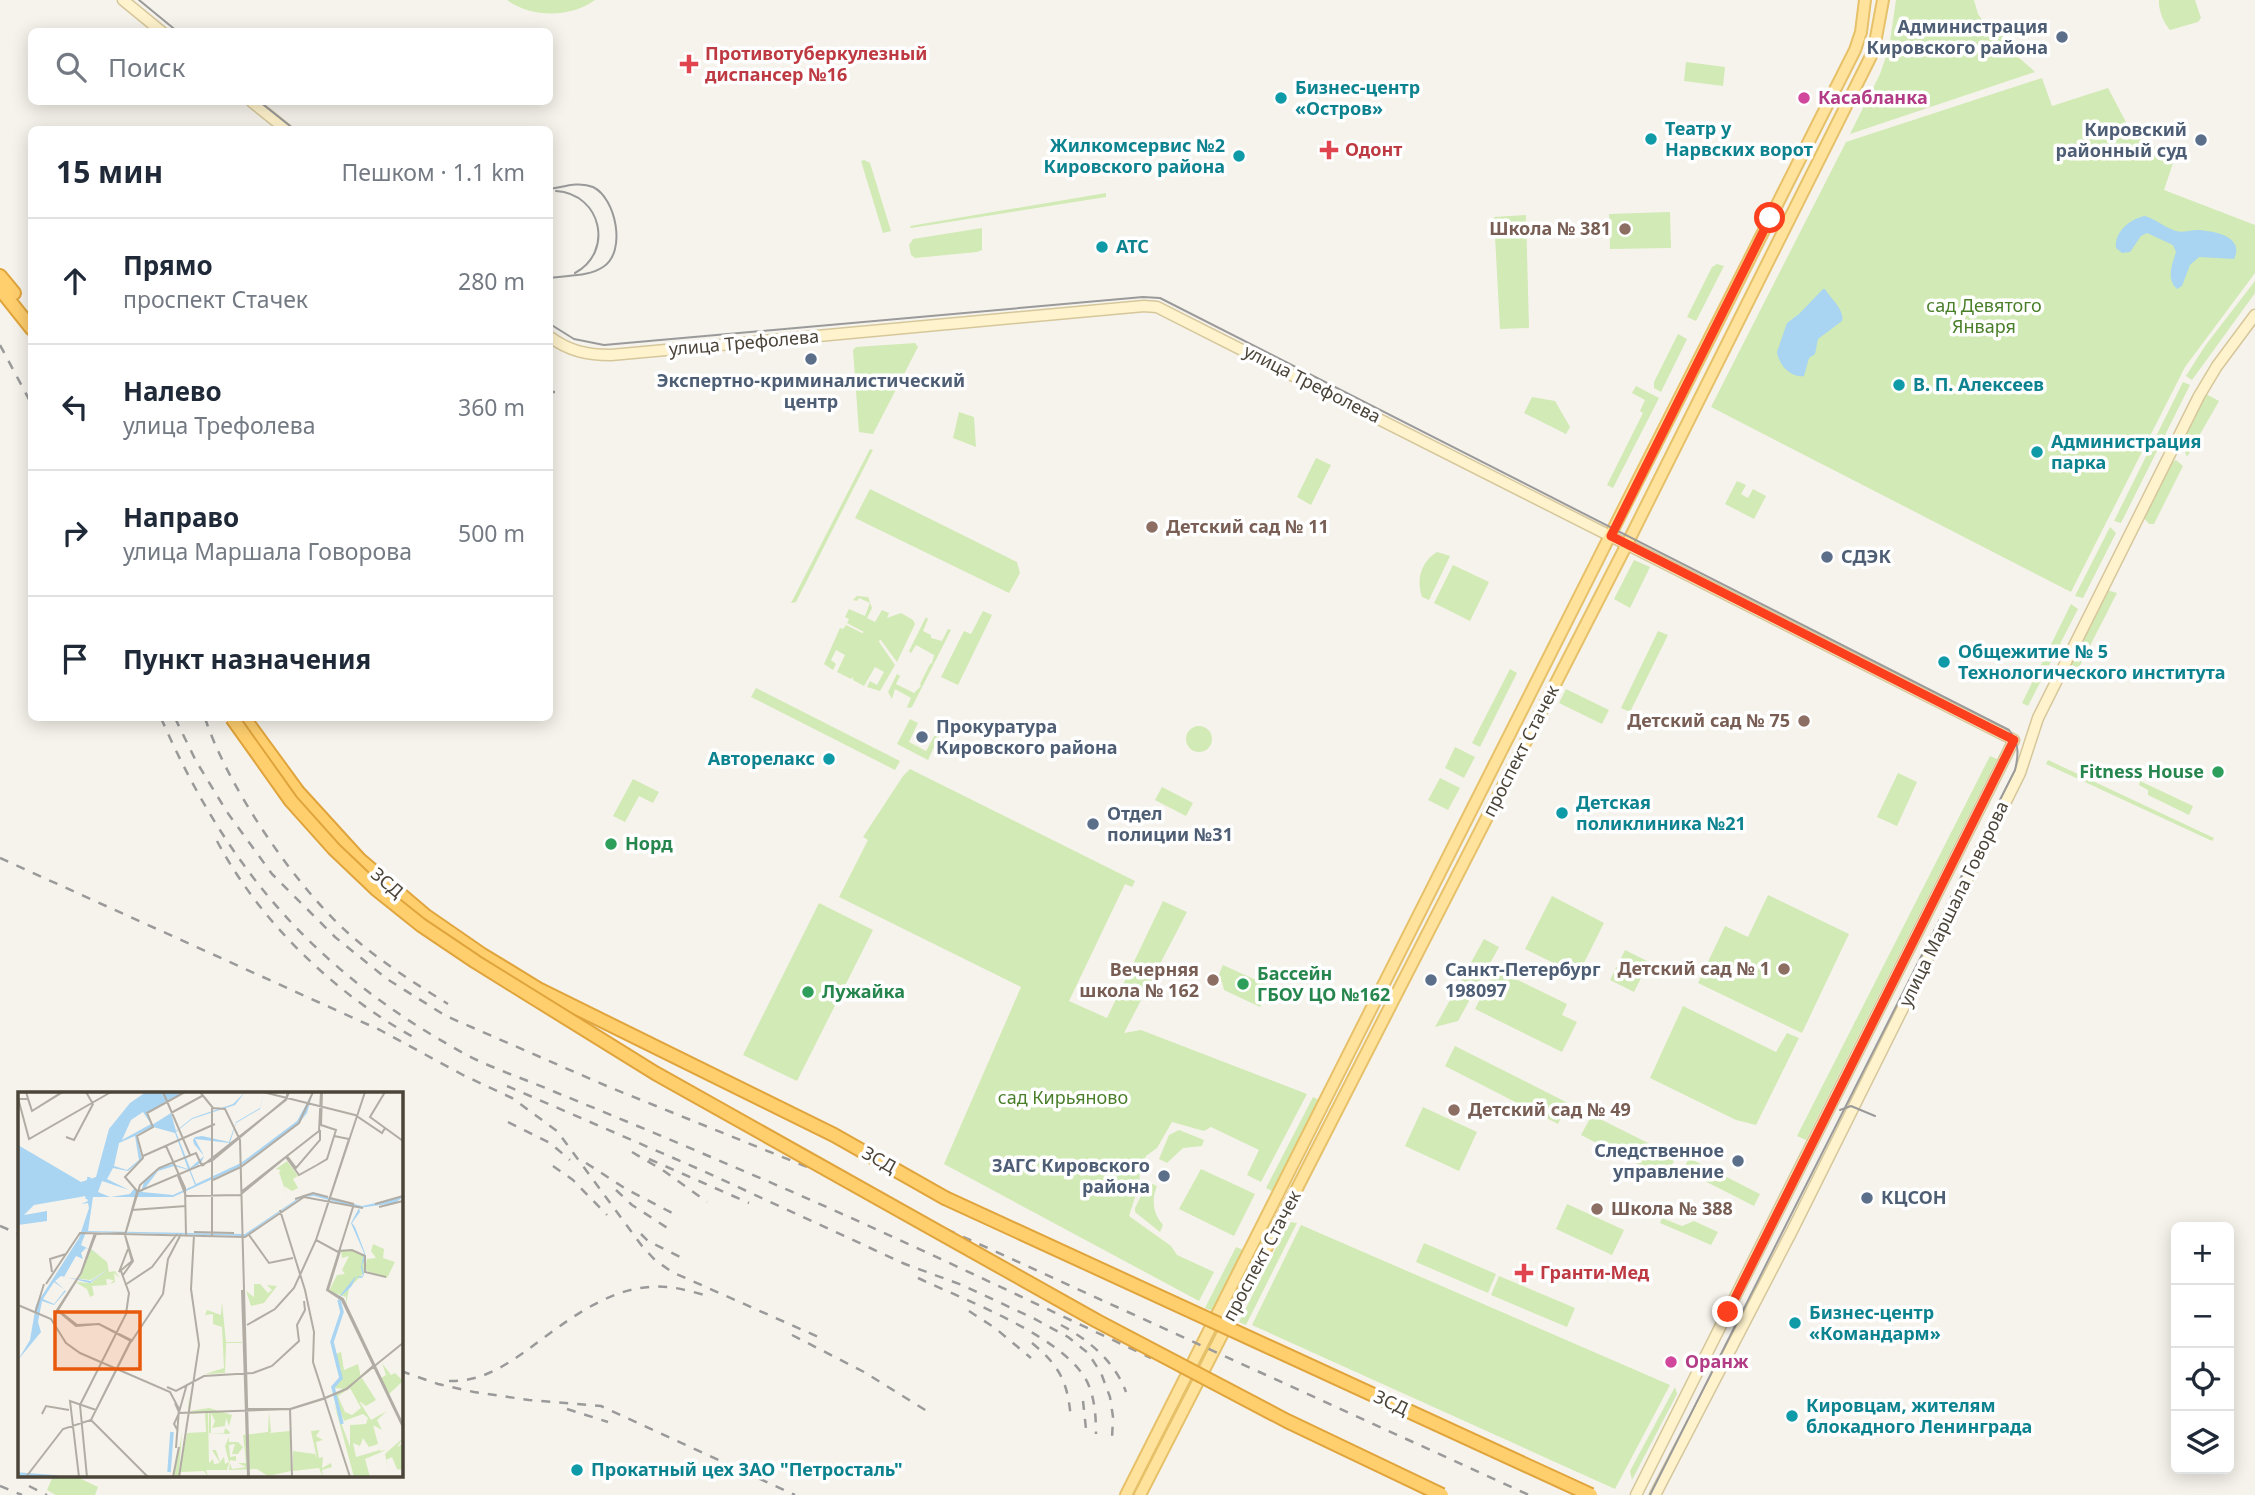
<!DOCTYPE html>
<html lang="ru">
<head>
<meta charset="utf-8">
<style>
  body { margin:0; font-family:"Noto Sans",sans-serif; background:#f6f6f7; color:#1f2937 }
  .controls { position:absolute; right:21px; bottom:21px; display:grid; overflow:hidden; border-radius:10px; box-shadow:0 4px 18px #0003 }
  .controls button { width:63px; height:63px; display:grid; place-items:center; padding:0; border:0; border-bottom:2px solid #e0e1e3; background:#fff; color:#1f2937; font:35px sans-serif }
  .stop { position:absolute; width:21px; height:21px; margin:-16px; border:5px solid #fc3f1d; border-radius:50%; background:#fff }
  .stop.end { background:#fc3f1d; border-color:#fff; box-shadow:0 2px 7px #0008 }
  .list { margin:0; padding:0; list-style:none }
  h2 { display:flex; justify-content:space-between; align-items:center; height:91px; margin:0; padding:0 28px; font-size:30px }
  h2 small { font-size:23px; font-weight:400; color:#747a83 }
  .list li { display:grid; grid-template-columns:46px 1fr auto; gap:21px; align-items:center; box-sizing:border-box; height:126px; padding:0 28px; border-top:2px solid #e0e1e3 }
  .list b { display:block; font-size:26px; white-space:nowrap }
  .list p { margin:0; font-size:23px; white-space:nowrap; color:#747a83 }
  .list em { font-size:23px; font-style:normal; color:#747a83 }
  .icon { flex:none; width:38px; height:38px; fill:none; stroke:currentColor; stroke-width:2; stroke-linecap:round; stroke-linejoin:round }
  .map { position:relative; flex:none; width:2255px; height:1495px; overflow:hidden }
  .search { position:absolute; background:#fff; box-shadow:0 4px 18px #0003; left:28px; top:28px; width:525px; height:77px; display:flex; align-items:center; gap:18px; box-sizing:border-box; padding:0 24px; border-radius:10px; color:#747a83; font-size:26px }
  .panel { position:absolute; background:#fff; box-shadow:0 4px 18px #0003; left:28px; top:126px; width:525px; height:595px; border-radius:10px }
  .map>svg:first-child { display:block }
  .green { fill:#d2eab5 }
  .water { fill:#a9d4f2 }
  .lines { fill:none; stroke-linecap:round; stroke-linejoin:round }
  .secondary-casing { stroke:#d6c79b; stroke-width:13 }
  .primary-casing { stroke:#e6c16a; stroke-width:14 }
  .motorway-casing { stroke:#e0a43c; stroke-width:16 }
  .secondary { stroke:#fff3cd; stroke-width:10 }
  .primary { stroke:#ffe39c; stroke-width:10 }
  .motorway { stroke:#ffcf6e; stroke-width:12 }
  .tram { stroke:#9a9a9a; stroke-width:2 }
  .rail { stroke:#9a9a9a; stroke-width:2.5; stroke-dasharray:9 9; stroke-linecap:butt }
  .motorway-bridge-casing { stroke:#e0a43c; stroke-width:16; stroke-linecap:butt }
  .motorway-bridge { stroke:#ffcf6e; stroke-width:12 }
  .route { stroke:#fc3f1d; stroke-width:9 }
  .service-dot { fill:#5c6f8a; stroke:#fff; stroke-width:2.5 }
  .health-dot { fill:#e0444e; stroke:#fff; stroke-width:2.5 }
  .culture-dot { fill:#0f9aa8; stroke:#fff; stroke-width:2.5 }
  .hotel-dot { fill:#d1479c; stroke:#fff; stroke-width:2.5 }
  .education-dot { fill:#8d6e63; stroke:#fff; stroke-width:2.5 }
  .leisure-dot { fill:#2e9e5b; stroke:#fff; stroke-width:2.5 }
  .labels { text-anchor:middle; stroke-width:7; stroke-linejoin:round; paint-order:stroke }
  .service-label { font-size:18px; font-weight:bold; fill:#4e5e75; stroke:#fff; text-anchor:start }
  .health-label { font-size:18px; font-weight:bold; fill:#be3a42; stroke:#fff; text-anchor:start }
  .culture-label { font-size:18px; font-weight:bold; fill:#0d838f; stroke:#fff; text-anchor:start }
  .hotel-label { font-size:18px; font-weight:bold; fill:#b23c85; stroke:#fff; text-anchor:start }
  .education-label { font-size:18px; font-weight:bold; fill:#785e54; stroke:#fff; text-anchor:end }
  .park-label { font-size:18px; fill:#4a7f2a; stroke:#fff }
  .street-label { font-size:18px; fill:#4b4439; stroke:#fff }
  .leisure-label { font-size:18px; font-weight:bold; fill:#27864d; stroke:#fff; text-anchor:start }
  .inset-river { fill:none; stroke:#a9d4f2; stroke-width:3.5 }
  .inset-road { fill:none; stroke:#b2ada4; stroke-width:2 }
  .view { fill:#e8590c; fill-opacity:0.15; stroke:#e8590c; stroke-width:3.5 }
  .inset-edge { fill:none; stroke:#4b4439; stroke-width:3.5 }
</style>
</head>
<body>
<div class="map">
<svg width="2255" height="1495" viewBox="0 0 2255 1495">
  <rect width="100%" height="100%" fill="#f6f3ec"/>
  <g class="green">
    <path d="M 507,0 L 595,0 C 570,18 531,18 507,0 Z"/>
    <path d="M 1896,0 L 1974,0 L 1978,14 L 1990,31 L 2008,39 L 2017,56 L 2035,72 L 1850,134 L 1880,74 L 1889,48 Z"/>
    <path d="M 2159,0 L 2195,0 L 2201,18 L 2198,22 L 2170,30 C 2164,24 2158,9 2159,0 Z"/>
    <path d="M 1686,62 L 1725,67 L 1723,86 L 1684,81 Z"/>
    <path d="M 2042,78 L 2052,106 L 2108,88 L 2127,124 L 2143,142 L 2176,154 L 2164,190 L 2255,225 L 2255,273 L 2185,367 L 2071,592 L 1711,407 L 1846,142 Z"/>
    <path d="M 864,160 L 870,163 L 891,231 L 883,233 L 861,161 Z"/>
    <path d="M 1106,193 L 1106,197 L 911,228 L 910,226 Z"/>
    <path d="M 1670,212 L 1671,248 L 1610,249 L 1609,214 Z"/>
    <path d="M 1526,215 L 1529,328 L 1500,329 L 1494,217 Z"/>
    <path d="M 982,228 L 982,250 L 977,252 L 915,258 L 911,255 L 909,245 L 913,239 Z"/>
    <path d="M 1717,264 L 1724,266 L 1696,321 L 1687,317 L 1712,267 Z"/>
    <path d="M 2255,281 L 2255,293 L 2192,380 L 2186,376 L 2205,346 Z"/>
    <path d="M 1678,334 L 1687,339 L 1661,392 L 1654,388 L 1654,382 Z"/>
    <path d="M 915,343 L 918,347 L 873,434 L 859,432 L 853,350 L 856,347 Z"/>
    <path d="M 2183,382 L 2190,385 L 2121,523 L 2114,521 Z"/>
    <path d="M 1636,386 L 1659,398 L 1613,488 L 1607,485 L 1643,413 L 1640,411 L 1645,400 L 1632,393 Z"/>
    <path d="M 2206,394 L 2219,401 L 2187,457 C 2178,436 2197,412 2206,394 Z"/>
    <path d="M 1532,397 L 1555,401 L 1570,427 L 1566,434 L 1524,413 Z"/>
    <path d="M 959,412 L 974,417 L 976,447 L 953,438 Z"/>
    <path d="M 870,449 L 873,450 L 796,602 L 791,603 Z"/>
    <path d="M 1316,458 L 1331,465 L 1311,505 L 1297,497 Z"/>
    <path d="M 2176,460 L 2183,466 L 2154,524 L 2149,524 L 2144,518 L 2171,463 Z"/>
    <path d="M 1737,481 L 1746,485 L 1741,494 L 1748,498 L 1753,489 L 1766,496 L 1754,519 L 1725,504 Z"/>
    <path d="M 870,489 L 1017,562 L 1020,573 L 1009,593 L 855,518 Z"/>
    <path d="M 2110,527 L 2116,533 L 2083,598 L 2075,596 Z"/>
    <path d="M 1437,552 L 1450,556 L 1429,600 L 1422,597 C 1416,579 1421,562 1437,552 Z"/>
    <path d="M 1634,560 L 1650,567 L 1630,608 L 1614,599 Z"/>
    <path d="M 1453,565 L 1489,582 L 1470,621 L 1434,603 Z"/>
    <path d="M 2107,590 L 2117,593 L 2074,677 L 2066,678 L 2064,676 Z"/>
    <path d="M 857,596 L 868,597 L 872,608 L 867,618 L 875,622 L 882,610 L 889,613 L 887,618 L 901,613 L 913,620 L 915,624 L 897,662 L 880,639 L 879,642 L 895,665 L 880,691 L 867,687 L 870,681 L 877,685 L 884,672 L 875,667 L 864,686 L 853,680 L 853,677 L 851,679 L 837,672 L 845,655 L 836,650 L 831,660 L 836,664 L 833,670 L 824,664 L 840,628 L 843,629 L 846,625 L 862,633 L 864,632 L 847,623 L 849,619 L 845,617 L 849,609 L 865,616 L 870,603 L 859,598 L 857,601 L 853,600 Z"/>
    <path d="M 2071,604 L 2078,609 L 2028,706 L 2022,703 Z"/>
    <path d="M 983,611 L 992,615 L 958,685 L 941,677 L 964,631 L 971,634 Z"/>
    <path d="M 926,617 L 928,619 L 923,631 L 931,635 L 931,638 L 942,641 L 948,629 L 951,630 L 912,707 L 909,708 L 907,707 L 911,698 L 895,689 L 892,699 L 888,692 L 897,674 L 900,676 L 896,684 L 914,693 L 921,686 L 920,684 L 930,664 L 932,663 L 934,655 L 916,645 L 911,653 L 909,651 Z"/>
    <path d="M 1658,631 L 1668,635 L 1630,712 L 1621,708 Z"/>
    <path d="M 1510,669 L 1517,673 L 1480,747 L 1472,743 Z"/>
    <path d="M 756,688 L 900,761 L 895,770 L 751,697 Z"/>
    <path d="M 1566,689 L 1609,710 L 1602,724 L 1559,703 Z"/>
    <path d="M 910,719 L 918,723 L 909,742 L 926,751 L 936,733 L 939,736 L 928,760 L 897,744 Z"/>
    <circle cx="1199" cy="739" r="13"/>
    <path d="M 1455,747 L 1475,757 L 1464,778 L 1445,768 Z"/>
    <path d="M 1990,756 L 1997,759 L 1806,1140 L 1797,1136 Z"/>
    <path d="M 2048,760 L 2214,838 L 2212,841 L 2046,764 Z"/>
    <path d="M 910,769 L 1135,881 L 1132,887 L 1125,884 L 1069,1001 L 1107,1018 L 1163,901 L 1187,912 L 1124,1033 L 1141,1030 L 1307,1094 L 1261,1182 L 1247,1175 L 1259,1150 L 1211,1127 L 1204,1131 L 1172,1122 L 1157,1148 L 1146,1156 L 1140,1171 L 1139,1185 L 1129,1216 L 1171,1246 L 1177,1255 L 1214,1272 L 1199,1301 L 944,1164 L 1021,987 L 839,897 L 868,840 L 863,837 L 903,776 Z"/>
    <path d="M 1898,773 L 1917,782 L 1897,826 L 1877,817 Z"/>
    <path d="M 1440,778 L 1460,788 L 1448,810 L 1428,800 Z"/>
    <path d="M 633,779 L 659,792 L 653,803 L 639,796 L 625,822 L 613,816 Z"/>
    <path d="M 2140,781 L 2193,806 L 2189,815 L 2148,795 L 2148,790 L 2139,785 Z"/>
    <path d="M 1162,787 L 1193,803 L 1186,816 L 1155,800 Z"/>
    <path d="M 1768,895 L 1849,934 L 1802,1033 L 1698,983 L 1725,926 L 1748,937 Z"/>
    <path d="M 1552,896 L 1604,923 L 1578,975 L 1525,949 Z"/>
    <path d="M 819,903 L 873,930 L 797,1081 L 743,1055 Z"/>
    <path d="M 1484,939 L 1499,947 L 1458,1021 L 1435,1027 Z"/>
    <path d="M 1625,950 L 1649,962 L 1634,992 L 1610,980 Z"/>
    <path d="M 1223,965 L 1269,986 L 1260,1007 L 1224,990 L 1222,982 L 1217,979 Z"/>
    <path d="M 1495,969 L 1567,1004 L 1562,1015 L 1577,1022 L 1562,1052 L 1475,1009 Z"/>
    <path d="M 1683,1006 L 1776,1052 L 1787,1033 L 1799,1038 L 1756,1125 L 1736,1120 L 1650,1078 Z"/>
    <path d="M 1455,1046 L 1568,1103 L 1558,1124 L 1445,1066 Z"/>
    <path d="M 1313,1097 L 1319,1100 L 1272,1191 L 1266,1188 Z"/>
    <path d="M 1423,1107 L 1477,1132 L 1459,1171 L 1405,1146 Z"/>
    <path d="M 1592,1115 L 1676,1157 L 1665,1178 L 1581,1135 Z"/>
    <path d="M 1179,1130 L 1204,1140 L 1202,1146 L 1183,1148 L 1167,1163 L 1159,1159 L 1169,1135 Z"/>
    <path d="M 1689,1158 L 1760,1194 L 1754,1206 L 1683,1170 Z"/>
    <path d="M 1201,1169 L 1255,1194 L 1234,1236 L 1179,1209 Z"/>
    <path d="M 1148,1182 L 1157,1186 C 1151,1200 1153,1214 1163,1225 L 1160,1232 L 1135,1212 L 1135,1208 Z"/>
    <path d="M 1567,1204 L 1624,1230 L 1612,1255 L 1556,1229 Z"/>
    <path d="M 1662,1218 L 1682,1226 L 1694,1221 L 1718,1232 L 1711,1245 L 1660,1223 Z"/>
    <path d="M 1289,1222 L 1297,1223 L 1246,1325 L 1239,1322 Z"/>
    <path d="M 1301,1225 L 1670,1385 L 1615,1489 L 1252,1325 Z"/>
    <path d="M 1424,1243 L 1496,1274 L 1488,1293 L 1416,1262 Z"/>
    <path d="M 1236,1247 L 1243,1250 L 1213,1311 L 1205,1308 Z"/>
    <path d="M 1499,1276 L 1575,1308 L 1567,1327 L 1491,1295 Z"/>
    <path d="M 1675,1387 L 1677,1394 L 1632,1480 L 1630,1471 Z"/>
    <path d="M 53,1476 L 75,1476 L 98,1487 L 95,1495 L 56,1495 L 47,1490 Z"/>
  </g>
  <g class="water">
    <path d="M 2145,216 C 2156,219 2165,228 2176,231 C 2183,233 2191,230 2198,230 C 2215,231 2245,237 2234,259 L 2199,257 L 2190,265 L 2182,286 L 2177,289 C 2166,279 2172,265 2176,252 L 2173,245 L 2147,233 L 2141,236 L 2130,252 L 2122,253 L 2116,248 C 2114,232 2131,218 2145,216 Z"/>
    <path d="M 1823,289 L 1825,289 C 1831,299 1845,310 1842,321 L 1818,339 L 1815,354 L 1809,358 L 1804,376 C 1790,378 1779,365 1777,352 L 1787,323 L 1799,314 Z"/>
  </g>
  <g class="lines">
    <defs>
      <g id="secondary">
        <path d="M 123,0 L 162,32"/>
        <path d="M 252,102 L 287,130"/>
        <path d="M 550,337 C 569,351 587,355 611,355 L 1144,306 L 1157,307 L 2014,740 L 1636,1495"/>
        <path d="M 1655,1495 L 1793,1229 L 2020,773 L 2038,718 L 2199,396 L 2217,366 L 2255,315"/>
      </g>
      <g id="primary">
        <path d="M 1126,1495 L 1855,50 L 1861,32 L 1865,0"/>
        <path d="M 1140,1495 L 1627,544 L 1871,56 L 1875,43 L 1883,0"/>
      </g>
      <g id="motorway">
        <path d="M 0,276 L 14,293"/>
        <path d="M 0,289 L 32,329"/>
        <path d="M 244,718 L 298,792 L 359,859 L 426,916 L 481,954 L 540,990 L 834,1135 L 945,1198"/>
      </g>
    </defs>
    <use href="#secondary" class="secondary-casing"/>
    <use href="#primary" class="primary-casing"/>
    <use href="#motorway" class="motorway-casing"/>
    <use href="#secondary" class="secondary"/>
    <use href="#primary" class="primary"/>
    <use href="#motorway" class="motorway"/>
    <g class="tram">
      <path d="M 139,0 L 178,32"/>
      <path d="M 260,102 L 295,130"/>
      <path d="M 550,189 C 563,187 579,181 593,187 C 616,198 627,252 603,267 C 588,277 567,275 550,278"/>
      <path d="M 556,191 C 602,194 614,252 575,273"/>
      <path d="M 550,324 L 574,339 L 604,345 L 1143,297 L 1160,298 L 2009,730 C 2019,743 2019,754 2015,770 L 1650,1495"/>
      <path d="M 1840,1110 L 1851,1106 L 1875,1116"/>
    </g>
    <g class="rail">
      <path d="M 0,345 L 32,405"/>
      <path d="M 550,392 L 555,392"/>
      <path d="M 161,718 C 228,871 317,973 465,1054 C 493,1069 525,1079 555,1092 C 619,1118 683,1145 746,1172 C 883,1230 1017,1295 1151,1358"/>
      <path d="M 175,718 L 196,761 L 227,812 L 272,874 L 335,937 L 387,979 L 446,1016 L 609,1087 L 832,1177 L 1529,1495"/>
      <path d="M 205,718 C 228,788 298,891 355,939 C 384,964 416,984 448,1004"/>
      <path d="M 217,841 C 260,922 335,994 415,1038"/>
      <path d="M 0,858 L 380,1030 L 463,1075 L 512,1098 L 557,1131 L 642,1246 L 655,1260 L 672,1272 L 823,1339"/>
      <path d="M 507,1086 L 701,1170 L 905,1264 L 962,1285 L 1033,1318 L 1068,1337 L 1088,1353 L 1101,1373 L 1110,1397 L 1113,1417 L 1112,1439"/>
      <path d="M 508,1122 L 550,1143 L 570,1160"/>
      <path d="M 632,1152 L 664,1171 L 707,1202"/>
      <path d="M 649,1159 L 749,1203"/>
      <path d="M 586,1163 L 626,1189 L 678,1216"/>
      <path d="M 553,1166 L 573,1180 L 607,1215"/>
      <path d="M 616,1190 L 632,1205 L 669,1229"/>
      <path d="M 0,1226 L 19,1234"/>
      <path d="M 641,1234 L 648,1241 L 682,1258"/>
      <path d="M 918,1278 C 964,1300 1070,1338 1089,1386 C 1095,1401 1096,1418 1096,1434"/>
      <path d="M 969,1311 L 995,1328 L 1031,1358"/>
      <path d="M 1061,1325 C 1089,1340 1115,1362 1126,1392"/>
      <path d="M 792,1335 L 864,1372 L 930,1413"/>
      <path d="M 1032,1343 C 1061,1367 1068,1383 1071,1420"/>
      <path d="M 401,1371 L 438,1384 L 474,1392 L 529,1400 L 601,1406 L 795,1495"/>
      <path d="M 449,1381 C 478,1382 500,1369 523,1353 C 565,1323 611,1282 667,1287 C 681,1288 696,1293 709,1296"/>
      <path d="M 1083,1401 L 1086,1429"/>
      <path d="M 567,1409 L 608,1422"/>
      <path d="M 0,1486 L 22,1495"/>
      <path d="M 29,1486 L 47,1495"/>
    </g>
    <defs>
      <g id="motorway-bridge">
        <path d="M 232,718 L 291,801 L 334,849 L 376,889 L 421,925 L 476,962 L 655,1073 L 1097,1321 L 1287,1421 L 1442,1495"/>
        <path d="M 945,1198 L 1591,1495"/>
      </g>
    </defs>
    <use href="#motorway-bridge" class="motorway-bridge-casing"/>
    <use href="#motorway-bridge" class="motorway-bridge"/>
  </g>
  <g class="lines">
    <path class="route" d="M 1728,1312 L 2014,740 L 1611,536 L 1770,218"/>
  </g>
  <g class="service-dot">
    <circle cx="2062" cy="37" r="7"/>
    <circle cx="2201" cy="140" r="7"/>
    <circle cx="811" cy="359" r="7"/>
    <circle cx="1827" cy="557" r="7"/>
    <circle cx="922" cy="737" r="7"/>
    <circle cx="1093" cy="824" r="7"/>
    <circle cx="1431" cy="980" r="7"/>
    <circle cx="1738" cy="1161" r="7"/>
    <circle cx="1164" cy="1176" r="7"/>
    <circle cx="1867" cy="1198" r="7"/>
  </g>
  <g class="health-dot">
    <path d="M685.5 53.5h7v7h7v7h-7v7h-7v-7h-7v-7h7z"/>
    <path d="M1325.5 139.5h7v7h7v7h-7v7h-7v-7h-7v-7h7z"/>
    <path d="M1520.5 1262.5h7v7h7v7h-7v7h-7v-7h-7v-7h7z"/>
  </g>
  <g class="culture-dot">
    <circle cx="1281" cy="98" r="7"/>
    <circle cx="1651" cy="139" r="7"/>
    <circle cx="1239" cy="156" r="7"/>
    <circle cx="1102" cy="247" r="7"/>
    <circle cx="1899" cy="385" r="7"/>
    <circle cx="2037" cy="452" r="7"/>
    <circle cx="1944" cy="662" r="7"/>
    <circle cx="829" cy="759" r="7"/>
    <circle cx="1562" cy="813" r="7"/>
    <circle cx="1795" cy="1323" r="7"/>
    <circle cx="1792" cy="1416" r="7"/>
    <circle cx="577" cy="1470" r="7"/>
  </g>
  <g class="hotel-dot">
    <circle cx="1804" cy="98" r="7"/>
    <circle cx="1671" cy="1362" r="7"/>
  </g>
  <g class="education-dot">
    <circle cx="1625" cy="229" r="7"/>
    <circle cx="1152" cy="527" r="7"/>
    <circle cx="1804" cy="721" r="7"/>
    <circle cx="1784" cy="969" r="7"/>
    <circle cx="1213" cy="980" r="7"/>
    <circle cx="1454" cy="1110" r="7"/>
    <circle cx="1597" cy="1209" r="7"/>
  </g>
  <g class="leisure-dot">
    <circle cx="2218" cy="772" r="7"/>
    <circle cx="611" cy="844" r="7"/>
    <circle cx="1243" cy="984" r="7"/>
    <circle cx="808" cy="992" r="7"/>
  </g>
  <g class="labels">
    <g class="service-label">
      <text x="2048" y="33" text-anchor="end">Администрация<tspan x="2048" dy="21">Кировского района</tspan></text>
      <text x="2187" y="136" text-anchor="end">Кировский<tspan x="2187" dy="21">районный суд</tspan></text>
      <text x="811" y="387" text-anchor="middle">Экспертно-криминалистический<tspan x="811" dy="21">центр</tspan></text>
      <text x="1841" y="563">СДЭК</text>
      <text x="936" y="733">Прокуратура<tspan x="936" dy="21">Кировского района</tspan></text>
      <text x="1107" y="820">Отдел<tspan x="1107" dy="21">полиции №31</tspan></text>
      <text x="1445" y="976">Санкт-Петербург<tspan x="1445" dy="21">198097</tspan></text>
      <text x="1724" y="1157" text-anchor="end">Следственное<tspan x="1724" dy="21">управление</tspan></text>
      <text x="1150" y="1172" text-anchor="end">ЗАГС Кировского<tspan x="1150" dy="21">района</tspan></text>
      <text x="1881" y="1204">КЦСОН</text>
    </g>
    <g class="health-label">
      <text x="705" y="60">Противотуберкулезный<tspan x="705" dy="21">диспансер №16</tspan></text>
      <text x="1345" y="156">Одонт</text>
      <text x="1540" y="1279">Гранти-Мед</text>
    </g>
    <g class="culture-label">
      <text x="1295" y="94">Бизнес-центр<tspan x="1295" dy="21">«Остров»</tspan></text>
      <text x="1665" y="135">Театр у<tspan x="1665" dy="21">Нарвских ворот</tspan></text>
      <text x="1225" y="152" text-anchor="end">Жилкомсервис №2<tspan x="1225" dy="21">Кировского района</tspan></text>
      <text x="1116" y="253">АТС</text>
      <text x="1913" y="391">В. П. Алексеев</text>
      <text x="2051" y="448">Администрация<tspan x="2051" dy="21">парка</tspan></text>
      <text x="1958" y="658">Общежитие № 5<tspan x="1958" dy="21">Технологического института</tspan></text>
      <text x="815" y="765" text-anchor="end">Авторелакс</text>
      <text x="1576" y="809">Детская<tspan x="1576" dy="21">поликлиника №21</tspan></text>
      <text x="1809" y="1319">Бизнес-центр<tspan x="1809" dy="21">«Командарм»</tspan></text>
      <text x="1806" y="1412">Кировцам, жителям<tspan x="1806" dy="21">блокадного Ленинграда</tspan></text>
      <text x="591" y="1476">Прокатный цех ЗАО "Петросталь"</text>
    </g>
    <g class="hotel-label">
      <text x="1818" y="104">Касабланка</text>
      <text x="1685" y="1368">Оранж</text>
    </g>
    <g class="education-label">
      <text x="1611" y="235">Школа № 381</text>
      <text x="1166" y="533" text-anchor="start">Детский сад № 11</text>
      <text x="1790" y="727">Детский сад № 75</text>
      <text x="1770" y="975">Детский сад № 1</text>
      <text x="1199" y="976">Вечерняя<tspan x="1199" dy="21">школа № 162</tspan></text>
      <text x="1468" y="1116" text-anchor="start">Детский сад № 49</text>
      <text x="1611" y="1215" text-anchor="start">Школа № 388</text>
    </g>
    <g class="park-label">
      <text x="1984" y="312">сад Девятого<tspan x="1984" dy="21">Января</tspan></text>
      <text x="1063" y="1104">сад Кирьяново</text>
    </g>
    <g class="street-label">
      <text transform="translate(744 343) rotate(-5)" y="6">улица Трефолева</text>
      <text transform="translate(1312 384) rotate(27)" y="6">улица Трефолева</text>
      <text transform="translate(1521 751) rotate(-63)" y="6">проспект Стачек</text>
      <text transform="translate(387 883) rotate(40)" y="6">ЗСД</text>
      <text transform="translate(1954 904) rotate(-64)" y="6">улица Маршала Говорова</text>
      <text transform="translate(879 1160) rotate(29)" y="6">ЗСД</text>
      <text transform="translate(1262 1256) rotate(-62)" y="6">проспект Стачек</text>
      <text transform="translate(1391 1403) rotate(25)" y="6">ЗСД</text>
    </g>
    <g class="leisure-label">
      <text x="2204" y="778" text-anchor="end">Fitness House</text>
      <text x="625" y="850">Норд</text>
      <text x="1257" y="980">Бассейн<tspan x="1257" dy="21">ГБОУ ЦО №162</tspan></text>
      <text x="822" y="998">Лужайка</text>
    </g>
  </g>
  <g transform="translate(18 1092)">
    <rect width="385" height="385" fill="#f6f3ec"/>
    <path d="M 269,69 L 280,84 L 275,87 L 280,96 L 274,99 L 266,94 L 270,107 L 261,80 L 263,78 L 258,77 ZM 355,152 L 366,157 L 365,166 L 377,170 L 369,186 L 347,178 L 349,167 L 358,166 L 353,159 ZM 73,157 L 89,170 L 91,180 L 97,179 L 102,186 L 96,181 L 97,190 L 92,192 L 96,188 L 88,187 L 89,193 L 74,194 L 76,203 L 72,205 L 69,197 L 57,190 L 73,191 L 89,178 L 73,188 L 61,187 ZM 334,158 L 347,164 L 346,181 L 331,196 L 328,213 L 328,205 L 311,199 L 319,183 L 327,182 L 324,178 L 331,164 L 324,166 L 323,159 ZM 236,192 L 242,192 L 250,201 L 254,198 L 249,193 L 259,194 L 246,211 L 233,214 L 228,199 L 236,205 ZM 204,210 L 208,250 L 224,250 L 224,251 L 208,251 L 207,281 L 187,282 L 206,276 L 204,235 L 195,232 L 195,222 L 187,223 L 189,218 L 203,223 ZM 323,260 L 326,278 L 340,272 L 343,285 L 327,297 L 315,296 L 323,287 L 323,276 L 318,275 L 318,262 ZM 364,271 L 373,283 L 377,281 L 385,289 L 371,302 L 363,286 L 368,283 ZM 344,286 L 358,308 L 348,314 L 341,309 L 353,328 L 369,319 L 359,328 L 364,338 L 355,333 L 362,359 L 368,358 L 347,367 L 352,385 L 336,385 L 316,311 L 332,355 L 332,333 L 348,332 L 350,326 L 345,322 L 326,329 L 316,303 ZM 332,296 L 343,316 L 334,323 L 327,320 L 320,304 ZM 345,346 L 351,355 L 360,352 L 362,358 L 338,365 L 335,351 L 342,354 ZM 171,304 L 172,319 L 191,316 L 214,323 L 211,334 L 208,326 L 207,334 L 194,336 L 197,329 L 193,321 L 193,341 L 206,341 L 207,336 L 212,340 L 211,342 L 191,341 L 191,321 L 194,320 L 186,320 L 190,321 L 191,371 L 195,367 L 196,372 L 202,371 L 194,358 L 198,358 L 202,370 L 206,365 L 207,372 L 211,370 L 207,354 L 211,345 L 211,350 L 220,350 L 225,355 L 220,362 L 214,362 L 217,352 L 211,353 L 212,365 L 218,364 L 218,369 L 212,368 L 209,378 L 188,378 L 190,385 L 186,379 L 163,380 L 162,385 L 156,385 L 164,340 L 161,381 L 169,341 L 188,340 L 187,321 L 171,322 L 168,338 L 171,321 L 179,320 L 170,319 ZM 251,320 L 253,340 L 251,341 L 272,339 L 273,379 L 250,384 L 239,377 L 211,378 L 212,371 L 214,377 L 228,375 L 220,371 L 228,371 L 225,343 L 250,340 ZM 302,338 L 298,344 L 305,348 L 298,350 L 301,366 L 305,365 L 304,376 L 313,371 L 314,375 L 304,378 L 305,385 L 301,376 L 275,379 L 275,359 L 297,362 L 299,367 L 293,339 ZM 385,346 L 380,354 L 381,355 L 382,353 L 385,353 L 385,378 L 379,377 L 374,365 L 368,368 L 371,380 L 367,362 Z" fill="#d2eab5" fill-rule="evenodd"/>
    <path d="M 166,0 L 128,21 L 134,33 L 153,21 L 158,39 L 174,26 L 215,12 L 227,0 L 217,13 L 174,27 L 158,40 L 172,76 L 186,64 L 176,52 L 175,48 L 177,45 L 184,44 L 211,50 L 218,30 L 242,16 L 246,0 L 242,17 L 218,31 L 212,51 L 177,47 L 186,64 L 183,71 L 172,77 L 178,92 L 223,71 L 279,29 L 295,0 L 289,21 L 281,31 L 221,75 L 155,105 L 75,105 L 70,139 L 227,142 L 285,103 L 296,102 L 344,114 L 385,105 L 377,111 L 341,116 L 342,120 L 334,131 L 337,135 L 347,161 L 347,167 L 344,173 L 346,182 L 345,185 L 343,186 L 338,185 L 333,195 L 321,206 L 322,213 L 320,207 L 324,201 L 337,185 L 345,184 L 343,175 L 346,161 L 333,131 L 341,116 L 296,104 L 284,105 L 227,144 L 68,140 L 63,153 L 83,163 L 91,177 L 72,191 L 43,184 L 37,189 L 48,199 L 36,213 L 24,209 L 20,230 L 23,240 L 0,268 L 12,248 L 18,213 L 61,146 L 71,116 L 70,111 L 63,112 L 70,109 L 68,104 L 16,113 L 6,123 L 29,119 L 29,129 L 0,133 L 0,53 L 63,90 L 78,85 L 91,37 L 112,11 L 128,0 ZM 125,20 L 133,32 L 104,48 L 113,28 ZM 135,35 L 157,41 L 170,77 L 155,72 L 142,76 L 126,90 L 123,100 L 116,97 L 112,102 L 92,105 L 80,100 L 84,89 L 111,98 L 89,87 L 95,76 L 110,79 L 124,67 L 118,43 ZM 117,44 L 121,68 L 109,78 L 96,74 L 101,51 ZM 156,74 L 171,78 L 177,93 L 155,103 L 124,100 L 140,79 ZM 68,156 L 83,163 L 91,177 L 73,189 L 46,185 L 58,164 L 65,167 L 63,161 ZM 36,190 L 47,198 L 36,212 L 25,207 Z" fill="#a9d4f2" fill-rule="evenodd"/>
    <path class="inset-river" d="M 0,106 L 59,102 L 72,97 L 88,76 L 100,35 L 110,21 L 143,3M 69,107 L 71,85M 321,208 L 324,220 L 314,250 L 323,286 L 315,295 L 324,332M 151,380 L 154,340M 0,382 L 39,385"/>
    <path class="inset-road" d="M 8,0 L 14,19 L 44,0M 145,0 L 172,63M 182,0 L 195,16 L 207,17 L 222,48 L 231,385M 245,0 L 337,23 L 364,41 L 367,36M 367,0 L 352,25 L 385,49M 0,6 L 11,47 L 93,0M 0,7 L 10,7 L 14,19M 14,19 L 45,0M 153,21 L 184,4M 316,44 L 331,47 L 298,148 L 322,161M 48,45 L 56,48 L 75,12 L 68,0M 148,54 L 167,96 L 168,143M 125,64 L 197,32M 269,64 L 278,76 L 302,48 L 302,38M 184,74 L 268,8 L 271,0M 160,84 L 168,104 L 222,103 L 268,65 L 281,83 L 299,73 L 309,67 L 318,38 L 303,33 L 304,0M 195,88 L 223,75 L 281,31 L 295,0M 119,99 L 107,85 L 125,66 L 119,44 L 135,35 L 129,21 L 167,0M 223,100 L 301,39 L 303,0M 167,104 L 223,103M 312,106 L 336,112M 277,107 L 295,101 L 310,105M 357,112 L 385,104M 335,115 L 309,198 L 324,208 L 385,335M 361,115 L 385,109M 114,118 L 168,114M 262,118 L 287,198 L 296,240 L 295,270 L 332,385M 176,140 L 216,141M 231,143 L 251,171 L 275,166M 194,144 L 194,16M 320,159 L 334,158 L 347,164 L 347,180 L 368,185M 322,159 L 310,198 L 325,207 L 385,333M 34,180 L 32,167 L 48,162M 101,180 L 110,157M 101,180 L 114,169 L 107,143 L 119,100 L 195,68 L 268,7 L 270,0M 105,183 L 115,169 L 107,143 L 122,93 L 141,76 L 178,61 L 184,74M 28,192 L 62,141 L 227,145 L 286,105 L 345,116M 107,193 L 134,175 L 159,142M 224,198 L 230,385M 0,213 L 33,227 L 48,251 L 62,261 L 152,300 L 161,317 L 158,356M 17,221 L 26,192M 229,233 L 257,217 L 276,196 L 298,148 L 347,0M 113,250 L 145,202 L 150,167 L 163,142M 149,295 L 158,299 L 186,284 L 235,281 L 254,274 L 281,249 L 279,233 L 287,218 L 286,209M 157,311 L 161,320 L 169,292M 228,317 L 273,317 L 305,307 L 329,297 L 355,274M 272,317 L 274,385M 24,322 L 28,314 L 51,318M 73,328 L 130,385M 160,339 L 156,332 L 161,321 L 272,317 L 307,306 L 328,297 L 385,251M 8,385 L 45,337 L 73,328 L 113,248 L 81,232 L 58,234 L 39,218 L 63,181 L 77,141M 61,385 L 52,309 L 78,318 L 113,249 L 81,232 L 59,233 L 40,218 L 63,181 L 78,142 L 107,141M 69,385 L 62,313 L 108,222 L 111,201 L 103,179M 155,385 L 161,355M 161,385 L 181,253 L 173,197 L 176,143"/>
    <path class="view" d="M 37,220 L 122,220 L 122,277 L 37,277 Z"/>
    <rect width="385" height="385" class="inset-edge"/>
  </g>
</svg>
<div class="controls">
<button>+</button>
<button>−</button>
<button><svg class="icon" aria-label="locate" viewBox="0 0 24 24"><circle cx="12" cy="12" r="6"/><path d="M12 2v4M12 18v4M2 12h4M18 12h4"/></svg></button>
<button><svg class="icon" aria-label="layers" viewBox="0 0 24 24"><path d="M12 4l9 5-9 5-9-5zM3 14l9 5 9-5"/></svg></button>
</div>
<div class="stop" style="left:1770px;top:218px"></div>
<div class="stop end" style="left:1728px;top:1312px"></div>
<div class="search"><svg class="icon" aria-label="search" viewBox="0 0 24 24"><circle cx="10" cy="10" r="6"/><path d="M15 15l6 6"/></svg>Поиск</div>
<section class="panel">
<h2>15 мин<small>Пешком · 1.1 km</small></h2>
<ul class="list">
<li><svg class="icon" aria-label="ahead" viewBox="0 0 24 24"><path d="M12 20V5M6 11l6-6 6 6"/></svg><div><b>Прямо</b><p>проспект Стачек</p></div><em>280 m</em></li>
<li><svg class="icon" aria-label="left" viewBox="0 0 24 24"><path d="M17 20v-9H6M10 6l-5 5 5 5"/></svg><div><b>Налево</b><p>улица Трефолева</p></div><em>360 m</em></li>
<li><svg class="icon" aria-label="right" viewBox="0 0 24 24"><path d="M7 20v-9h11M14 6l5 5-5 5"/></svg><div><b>Направо</b><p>улица Маршала Говорова</p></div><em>500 m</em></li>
<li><svg class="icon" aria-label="arrive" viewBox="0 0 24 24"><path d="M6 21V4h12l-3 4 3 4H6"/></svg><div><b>Пункт назначения</b></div></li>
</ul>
</section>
</div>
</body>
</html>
